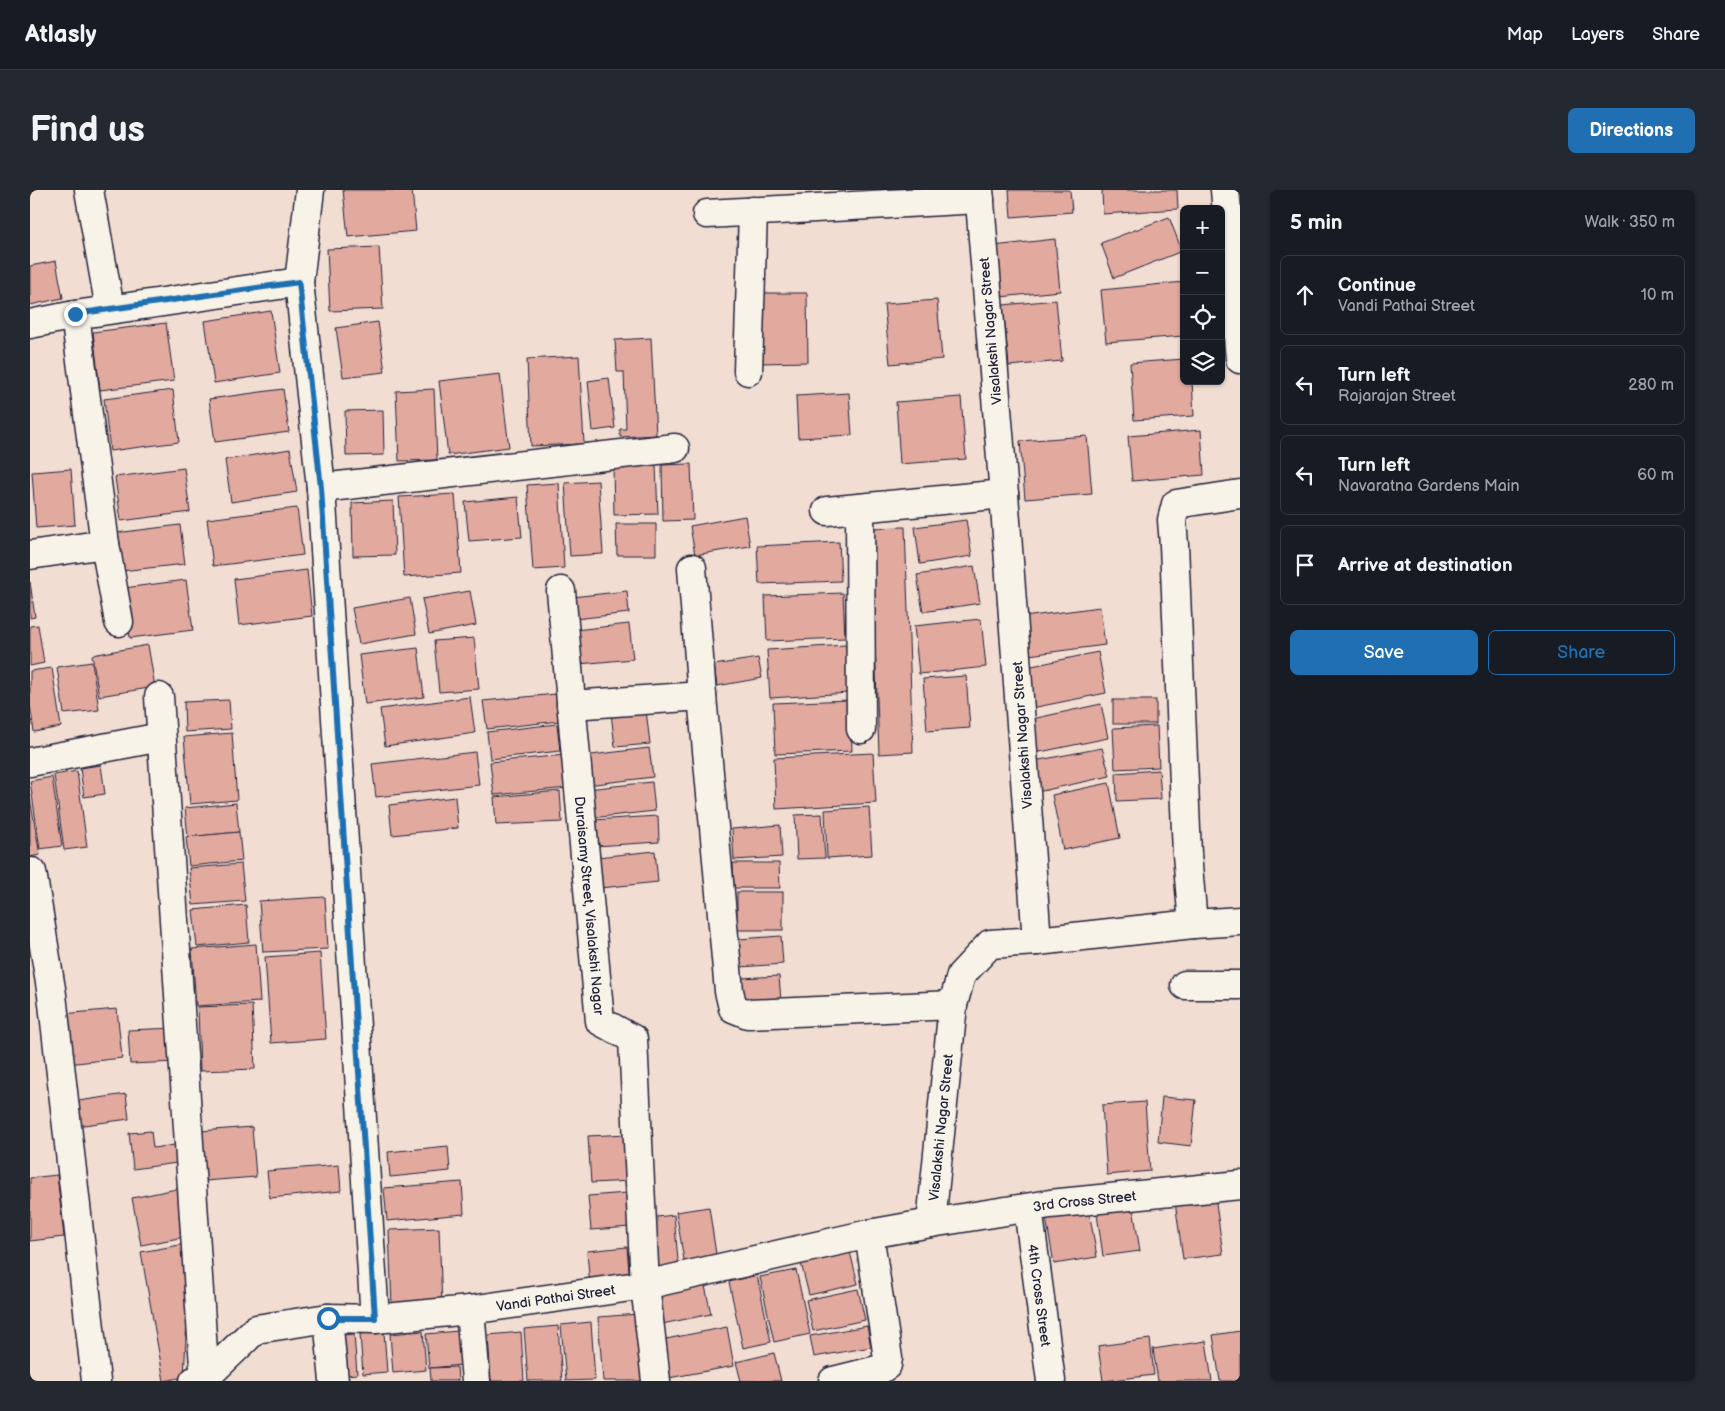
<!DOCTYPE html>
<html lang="en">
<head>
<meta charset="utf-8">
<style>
  body { margin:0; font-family:"Balsamiq Sans",sans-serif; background:#242831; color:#f1f3f6 }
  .controls { position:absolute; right:15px; top:15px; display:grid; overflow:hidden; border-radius:8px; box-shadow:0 1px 4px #0004 }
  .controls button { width:45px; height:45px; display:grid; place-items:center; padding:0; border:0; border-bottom:1px solid #363941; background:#171b24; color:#f1f3f6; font:25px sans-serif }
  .stop { position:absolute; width:15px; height:15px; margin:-11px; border:4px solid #1f6fb2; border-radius:50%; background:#fff }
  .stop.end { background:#1f6fb2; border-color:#fff; box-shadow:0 1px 5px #0008 }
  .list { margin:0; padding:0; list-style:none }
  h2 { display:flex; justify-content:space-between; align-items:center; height:65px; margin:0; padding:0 20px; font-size:21px }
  h2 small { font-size:16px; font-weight:400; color:#9ea1a6 }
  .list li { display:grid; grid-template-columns:32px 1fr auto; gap:15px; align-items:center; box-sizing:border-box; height:80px; margin:0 10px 10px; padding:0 10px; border:1px solid #363941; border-radius:8px }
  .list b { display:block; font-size:19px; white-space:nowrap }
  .list p { margin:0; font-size:16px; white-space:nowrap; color:#9ea1a6 }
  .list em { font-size:16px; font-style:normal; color:#9ea1a6 }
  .actions { display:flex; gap:10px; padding:15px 20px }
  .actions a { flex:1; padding:11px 0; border:1px solid #1f6fb2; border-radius:8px; text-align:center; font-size:18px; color:#1f6fb2 }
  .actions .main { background:#1f6fb2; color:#fff }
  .icon { flex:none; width:28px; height:28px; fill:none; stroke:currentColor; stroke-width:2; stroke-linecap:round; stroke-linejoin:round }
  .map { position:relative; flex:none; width:1210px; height:1191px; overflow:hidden; border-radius:8px }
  header { display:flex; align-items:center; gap:30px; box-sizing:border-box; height:70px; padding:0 25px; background:#171b24; border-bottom:1px solid #363941 }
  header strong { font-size:24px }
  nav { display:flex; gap:28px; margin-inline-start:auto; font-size:18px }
  .intro { display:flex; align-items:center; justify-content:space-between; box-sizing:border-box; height:120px; padding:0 30px }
  h1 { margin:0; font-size:35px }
  .button { padding:12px 22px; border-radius:8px; background:#1f6fb2; color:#fff; font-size:18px; font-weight:700 }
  main { display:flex; gap:30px; padding:0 30px }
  aside { flex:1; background:#171b24; border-radius:8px; box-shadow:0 1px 4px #0004 }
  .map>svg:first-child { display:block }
  .building { fill:#e2a99f; stroke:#22223b }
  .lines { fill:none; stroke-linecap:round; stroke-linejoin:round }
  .minor-casing { stroke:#22223b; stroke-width:31 }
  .minor { stroke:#f7f3e8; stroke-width:28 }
  .route { stroke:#1f6fb2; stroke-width:6 }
  .labels { text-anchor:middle; stroke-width:4.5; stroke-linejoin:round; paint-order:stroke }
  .street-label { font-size:14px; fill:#22223b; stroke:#f7f3e8 }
</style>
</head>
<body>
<header>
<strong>Atlasly</strong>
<nav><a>Map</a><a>Layers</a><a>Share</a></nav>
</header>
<div class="intro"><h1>Find us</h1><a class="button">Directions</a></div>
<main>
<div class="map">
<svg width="1210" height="1191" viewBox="0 0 1210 1191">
  <rect width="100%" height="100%" fill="#f1ddd2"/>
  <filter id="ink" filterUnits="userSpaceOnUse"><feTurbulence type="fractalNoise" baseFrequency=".02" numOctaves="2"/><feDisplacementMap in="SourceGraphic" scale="10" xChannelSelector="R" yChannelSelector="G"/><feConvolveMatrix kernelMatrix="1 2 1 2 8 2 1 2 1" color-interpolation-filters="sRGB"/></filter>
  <g filter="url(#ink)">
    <g class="building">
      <path d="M 313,0 L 382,0 L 386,41 L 318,47 Z"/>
      <path d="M 979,0 L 1040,0 L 1042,22 L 981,27 Z"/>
      <path d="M 1072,0 L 1147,0 L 1148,19 L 1073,24 Z"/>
      <path d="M 1139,27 L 1152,61 L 1084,88 L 1071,53 Z"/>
      <path d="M 1025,49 L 1030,101 L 970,107 L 964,56 Z"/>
      <path d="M 349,57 L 353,119 L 300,121 L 297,59 Z"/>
      <path d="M 26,71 L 33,108 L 0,115 L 0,76 Z"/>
      <path d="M 1154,92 L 1154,146 L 1076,152 L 1071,100 Z"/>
      <path d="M 731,103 L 777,103 L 778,172 L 731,173 Z"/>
      <path d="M 907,110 L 912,169 L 860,174 L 854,114 Z"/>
      <path d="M 1026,110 L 1032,171 L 979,176 L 973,115 Z"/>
      <path d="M 241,121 L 250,183 L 184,193 L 175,131 Z"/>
      <path d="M 348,132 L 355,182 L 313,187 L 306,138 Z"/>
      <path d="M 136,133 L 144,191 L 70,200 L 63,142 Z"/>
      <path d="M 621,148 L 626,245 L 590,247 L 590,239 L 596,239 L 594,182 L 587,182 L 585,150 Z"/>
      <path d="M 549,166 L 554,254 L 501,256 L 497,169 Z"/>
      <path d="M 1154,169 L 1154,191 L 1162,191 L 1164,226 L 1104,230 L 1100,173 Z"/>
      <path d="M 470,184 L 479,257 L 418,265 L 409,191 Z"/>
      <path d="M 579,188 L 585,238 L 563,241 L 558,191 Z"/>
      <path d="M 253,199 L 259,242 L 185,252 L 179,209 Z"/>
      <path d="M 404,199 L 407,270 L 369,271 L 366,201 Z"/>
      <path d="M 143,200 L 149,252 L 80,261 L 74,209 Z"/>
      <path d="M 819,203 L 822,245 L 768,248 L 766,206 Z"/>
      <path d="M 931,207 L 936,269 L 870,274 L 866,212 Z"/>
      <path d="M 353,220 L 354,265 L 316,266 L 315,221 Z"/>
      <path d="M 1171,240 L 1174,285 L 1102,291 L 1098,246 Z"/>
      <path d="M 1057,246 L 1062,304 L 995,309 L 990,251 Z"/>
      <path d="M 260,259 L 267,302 L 201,312 L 195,270 Z"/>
      <path d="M 661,274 L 663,330 L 633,331 L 632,275 Z"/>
      <path d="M 626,276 L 628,324 L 584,325 L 583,277 Z"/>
      <path d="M 154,278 L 160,322 L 91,331 L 85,287 Z"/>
      <path d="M 41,279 L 45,335 L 6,338 L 2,282 Z"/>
      <path d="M 568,291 L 573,364 L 540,366 L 535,293 Z"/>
      <path d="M 529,293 L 534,378 L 503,380 L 497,295 Z"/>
      <path d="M 425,304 L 431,383 L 374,387 L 369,307 Z"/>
      <path d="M 488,307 L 492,347 L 439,351 L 435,312 Z"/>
      <path d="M 363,311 L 365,365 L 323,366 L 322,313 Z"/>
      <path d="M 267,318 L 273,365 L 183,376 L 177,329 Z"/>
      <path d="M 715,326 L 720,356 L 665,365 L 660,336 Z"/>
      <path d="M 936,330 L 942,366 L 890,374 L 885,337 Z"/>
      <path d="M 586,334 L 626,334 L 626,365 L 587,365 Z"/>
      <path d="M 150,335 L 155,374 L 91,381 L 86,343 Z"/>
      <path d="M 875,337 L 883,562 L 849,564 L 841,338 Z"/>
      <path d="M 809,352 L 811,391 L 729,394 L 727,356 Z"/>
      <path d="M 944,376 L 950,413 L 893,422 L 887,385 Z"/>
      <path d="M 277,380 L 282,426 L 209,435 L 204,389 Z"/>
      <path d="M 156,390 L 163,440 L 100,448 L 94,398 Z"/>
      <path d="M 0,392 L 5,427 L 0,428 Z"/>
      <path d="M 440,401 L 446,435 L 399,444 L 392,409 Z"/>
      <path d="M 597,401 L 599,423 L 545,429 L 542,407 Z"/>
      <path d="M 813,403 L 815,448 L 737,451 L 735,406 Z"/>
      <path d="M 380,408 L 386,444 L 329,454 L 322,418 Z"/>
      <path d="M 1070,417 L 1075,455 L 991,466 L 986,428 Z"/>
      <path d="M 951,429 L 956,477 L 889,484 L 884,436 Z"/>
      <path d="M 599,434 L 603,469 L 549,474 L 545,440 Z"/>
      <path d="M 8,435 L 14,473 L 0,476 L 0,436 Z"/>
      <path d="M 444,448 L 449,499 L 409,502 L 404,451 Z"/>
      <path d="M 118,455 L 125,497 L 69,506 L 62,465 Z"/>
      <path d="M 816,455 L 819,503 L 740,508 L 737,460 Z"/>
      <path d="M 388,458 L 394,507 L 335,514 L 329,465 Z"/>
      <path d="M 1068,462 L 1076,503 L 997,519 L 988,479 Z"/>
      <path d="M 728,468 L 732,488 L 687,496 L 684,475 Z"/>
      <path d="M 62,472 L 69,520 L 34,524 L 27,477 Z"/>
      <path d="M 22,478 L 31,537 L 4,542 L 0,514 L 0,481 Z"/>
      <path d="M 936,486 L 940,538 L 897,541 L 893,489 Z"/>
      <path d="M 526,504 L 529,531 L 457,539 L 453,511 Z"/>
      <path d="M 440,507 L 445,543 L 355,556 L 350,519 Z"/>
      <path d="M 199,510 L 201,539 L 155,542 L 154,512 Z"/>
      <path d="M 820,510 L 822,561 L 745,564 L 743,513 Z"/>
      <rect x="1083" y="510" width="43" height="24"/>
      <path d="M 1071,514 L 1078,548 L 1000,564 L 993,531 Z"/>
      <path d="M 616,520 L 620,554 L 585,557 L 581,523 Z"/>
      <path d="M 527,534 L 530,561 L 460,569 L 457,542 Z"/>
      <path d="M 1127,536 L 1129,577 L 1085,579 L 1083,538 Z"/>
      <path d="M 202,543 L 207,610 L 160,614 L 154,547 Z"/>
      <path d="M 619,558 L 623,587 L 557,595 L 553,566 Z"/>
      <path d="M 1072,558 L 1080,586 L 1003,603 L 999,572 Z"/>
      <path d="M 445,562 L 449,595 L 346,607 L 342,574 Z"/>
      <path d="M 843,563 L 846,613 L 746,619 L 744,568 Z"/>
      <path d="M 535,565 L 538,598 L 464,605 L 460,572 Z"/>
      <path d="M 71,575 L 75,604 L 54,607 L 50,578 Z"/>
      <path d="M 1129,580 L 1131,609 L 1087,611 L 1086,583 Z"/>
      <path d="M 47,581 L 57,657 L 34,660 L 24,585 Z"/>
      <path d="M 22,587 L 32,656 L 10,659 L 0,591 Z"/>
      <path d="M 622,592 L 625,621 L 561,628 L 557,599 Z"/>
      <path d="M 1079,593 L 1090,648 L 1033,660 L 1022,605 Z"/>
      <path d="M 530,601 L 532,632 L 466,635 L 464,607 Z"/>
      <path d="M 425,607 L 428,638 L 362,645 L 359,615 Z"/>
      <path d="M 0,608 L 10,665 L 0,667 Z"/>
      <path d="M 206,613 L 209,642 L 158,647 L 155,618 Z"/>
      <path d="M 839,617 L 842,665 L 797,668 L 795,620 Z"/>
      <path d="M 792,624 L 795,668 L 767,669 L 765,625 Z"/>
      <path d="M 628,626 L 629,652 L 565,656 L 563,630 Z"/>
      <path d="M 750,635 L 752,667 L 704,670 L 702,639 Z"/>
      <path d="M 209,642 L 212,671 L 159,676 L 156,647 Z"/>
      <path d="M 625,661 L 628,692 L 570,698 L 567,667 Z"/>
      <path d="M 703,673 L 749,673 L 750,698 L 704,698 Z"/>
      <path d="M 211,674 L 215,711 L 163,715 L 159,678 Z"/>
      <rect x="707" y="702" width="46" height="38"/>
      <path d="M 295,707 L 298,759 L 233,762 L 229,711 Z"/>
      <path d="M 216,715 L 219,752 L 167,757 L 163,720 Z"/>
      <path d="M 751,746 L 753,774 L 710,777 L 709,749 Z"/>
      <path d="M 226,754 L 230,812 L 166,816 L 162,759 Z"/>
      <path d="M 290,763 L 296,849 L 241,853 L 235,767 Z"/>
      <path d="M 749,786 L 751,811 L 712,813 L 711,788 Z"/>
      <path d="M 222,815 L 225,879 L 170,881 L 168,817 Z"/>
      <path d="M 87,819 L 92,868 L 37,874 L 33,824 Z"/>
      <path d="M 145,838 L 147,872 L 100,874 L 98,840 Z"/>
      <path d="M 96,904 L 99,929 L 39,937 L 35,913 Z"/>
      <path d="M 1132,907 L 1166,910 L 1161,956 L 1128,952 Z"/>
      <path d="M 1115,912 L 1120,981 L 1077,985 L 1072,915 Z"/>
      <path d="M 222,937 L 226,987 L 174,991 L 171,941 Z"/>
      <path d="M 121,941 L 123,958 L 152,954 L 154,972 L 103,979 L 99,943 Z"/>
      <path d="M 598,944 L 601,991 L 561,993 L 558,946 Z"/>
      <path d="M 418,956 L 420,981 L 360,987 L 358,962 Z"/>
      <path d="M 309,975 L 311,1001 L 240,1008 L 237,981 Z"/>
      <path d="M 27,985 L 34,1047 L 0,1051 L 0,988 Z"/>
      <path d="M 432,992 L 434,1024 L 357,1031 L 354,998 Z"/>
      <path d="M 151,998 L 160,1046 L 111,1055 L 102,1008 Z"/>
      <path d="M 597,1003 L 600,1037 L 561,1040 L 558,1006 Z"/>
      <path d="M 1185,1006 L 1193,1064 L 1153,1069 L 1145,1012 Z"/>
      <path d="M 1102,1011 L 1110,1061 L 1073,1066 L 1066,1017 Z"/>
      <path d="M 1058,1015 L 1067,1067 L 1024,1074 L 1015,1022 Z"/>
      <path d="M 679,1017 L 687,1071 L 655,1076 L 646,1022 Z"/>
      <path d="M 644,1025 L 649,1082 L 623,1084 L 618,1028 Z"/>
      <path d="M 409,1038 L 412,1116 L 362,1117 L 359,1040 Z"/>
      <path d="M 161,1053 L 154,1187 L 134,1191 L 111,1062 Z"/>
      <path d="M 597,1057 L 600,1093 L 560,1097 L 557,1061 Z"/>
      <path d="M 820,1062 L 828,1094 L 779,1105 L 771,1073 Z"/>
      <path d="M 766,1080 L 780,1144 L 744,1152 L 730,1087 Z"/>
      <path d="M 727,1085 L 741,1152 L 713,1158 L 699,1092 Z"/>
      <path d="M 675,1096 L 681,1124 L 632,1134 L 626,1106 Z"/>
      <path d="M 828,1099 L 835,1130 L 783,1141 L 776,1110 Z"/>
      <path d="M 609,1124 L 614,1191 L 573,1191 L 568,1127 Z"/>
      <path d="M 561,1132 L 565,1190 L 536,1191 L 531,1135 Z"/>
      <path d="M 528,1136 L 532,1191 L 498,1191 L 494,1139 Z"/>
      <path d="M 837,1136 L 841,1157 L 784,1167 L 780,1146 Z"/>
      <path d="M 697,1137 L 704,1176 L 633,1189 L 626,1151 Z"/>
      <path d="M 393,1141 L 396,1180 L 363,1183 L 360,1144 Z"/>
      <path d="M 428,1141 L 431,1175 L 399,1178 L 396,1144 Z"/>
      <path d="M 1210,1141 L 1210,1191 L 1190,1191 L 1183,1145 Z"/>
      <path d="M 354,1142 L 357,1182 L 333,1184 L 330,1144 Z"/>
      <path d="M 491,1142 L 494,1191 L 461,1191 L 458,1145 Z"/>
      <path d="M 324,1144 L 327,1184 L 305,1186 L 302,1146 Z"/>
      <path d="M 1120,1149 L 1124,1185 L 1073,1191 L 1068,1156 Z"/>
      <path d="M 1176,1151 L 1182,1191 L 1128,1191 L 1123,1159 Z"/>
      <path d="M 744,1163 L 751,1191 L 711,1191 L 706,1172 Z"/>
      <path d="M 427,1177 L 428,1191 L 401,1191 L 400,1178 Z"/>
    </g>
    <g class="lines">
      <defs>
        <g id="minor">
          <path d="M 59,0 L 80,119"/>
          <path d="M 280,0 L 269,92 L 291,298 L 345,1129"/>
          <path d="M 1195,0 L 1210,169"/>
          <path d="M 677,24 L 950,9"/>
          <path d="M 45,125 L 75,354 L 89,432"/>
          <path d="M 0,134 L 45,125 L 269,92"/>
          <path d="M 718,181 L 723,21"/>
          <path d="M 291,298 L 645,258"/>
          <path d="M 830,318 L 831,539"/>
          <path d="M 797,321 L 974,304"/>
          <path d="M 0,365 L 75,354"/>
          <path d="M 662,378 L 672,506 L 699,801 L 703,818 L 718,824 L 923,815"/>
          <path id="s1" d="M 531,401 L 570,831 L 603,849 L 615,1095 L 626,1191"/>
          <path d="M 129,507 L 175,1191"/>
          <path d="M 541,515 L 672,506"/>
          <path d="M 0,572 L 131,547"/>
          <path d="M 2,682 L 22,805 L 66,1191"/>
          <path d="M 1163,734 L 1157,664 L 1144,355 L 1142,330 L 1146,314 L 1210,304"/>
          <path d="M 1007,751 L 1163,734 L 1210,731"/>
          <path d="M 1155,795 L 1210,795"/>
          <path id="s2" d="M 998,1018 L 1021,1191"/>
          <path id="s3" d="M 901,1033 L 923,815 L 931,785 L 960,754 L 1007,751 L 974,304 L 949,0"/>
          <path d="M 440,1120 L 446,1191"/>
          <path d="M 298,1128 L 304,1191"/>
          <path id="s4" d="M 164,1191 L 175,1188 L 226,1139 L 298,1128 L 345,1129 L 440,1120 L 615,1095 L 839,1044 L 901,1033 L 1020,1014 L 1210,995"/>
          <path d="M 803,1191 L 851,1179 L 857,1175 L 858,1168 L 839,1044"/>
        </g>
      </defs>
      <use href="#minor" class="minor-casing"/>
      <use href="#minor" class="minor"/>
    </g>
  </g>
  <g class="lines" filter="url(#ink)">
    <path class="route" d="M 45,124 L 269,92 L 291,298 L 345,1128 L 298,1128"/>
  </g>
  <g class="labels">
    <g class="street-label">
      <text transform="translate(960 141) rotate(-95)" y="5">Visalakshi Nagar Street</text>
      <text transform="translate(992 545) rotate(-94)" y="5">Visalakshi Nagar Street</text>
      <text dy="5" stroke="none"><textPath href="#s1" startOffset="316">Duraisamy Street, Visalakshi Nagar</textPath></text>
      <text dy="5" stroke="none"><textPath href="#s3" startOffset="96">Visalakshi Nagar Street</textPath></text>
      <text dy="5" stroke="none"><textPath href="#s4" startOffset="922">3rd Cross Street</textPath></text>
      <text dy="5" stroke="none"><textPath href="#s2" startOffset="88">4th Cross Street</textPath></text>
      <text dy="5" stroke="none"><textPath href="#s4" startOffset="384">Vandi Pathai Street</textPath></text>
    </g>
  </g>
</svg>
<div class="controls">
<button>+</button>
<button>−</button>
<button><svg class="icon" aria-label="locate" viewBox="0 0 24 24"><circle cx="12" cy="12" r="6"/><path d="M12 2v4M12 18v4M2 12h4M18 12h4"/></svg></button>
<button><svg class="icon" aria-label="layers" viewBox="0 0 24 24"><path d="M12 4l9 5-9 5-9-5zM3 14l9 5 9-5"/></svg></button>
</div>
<div class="stop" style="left:298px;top:1128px"></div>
<div class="stop end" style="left:45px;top:124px"></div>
</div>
<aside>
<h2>5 min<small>Walk · 350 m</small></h2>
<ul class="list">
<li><svg class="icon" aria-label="ahead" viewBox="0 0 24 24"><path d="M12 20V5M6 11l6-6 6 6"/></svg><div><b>Continue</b><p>Vandi Pathai Street</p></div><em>10 m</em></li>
<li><svg class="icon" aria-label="left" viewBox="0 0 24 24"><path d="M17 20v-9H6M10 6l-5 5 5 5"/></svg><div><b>Turn left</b><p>Rajarajan Street</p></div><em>280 m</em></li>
<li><svg class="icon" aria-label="left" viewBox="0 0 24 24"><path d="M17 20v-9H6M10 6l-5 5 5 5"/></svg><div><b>Turn left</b><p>Navaratna Gardens Main</p></div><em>60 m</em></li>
<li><svg class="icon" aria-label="arrive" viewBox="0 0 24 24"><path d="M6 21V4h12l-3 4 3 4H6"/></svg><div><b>Arrive at destination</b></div></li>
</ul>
<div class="actions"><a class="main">Save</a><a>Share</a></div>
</aside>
</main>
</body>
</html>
